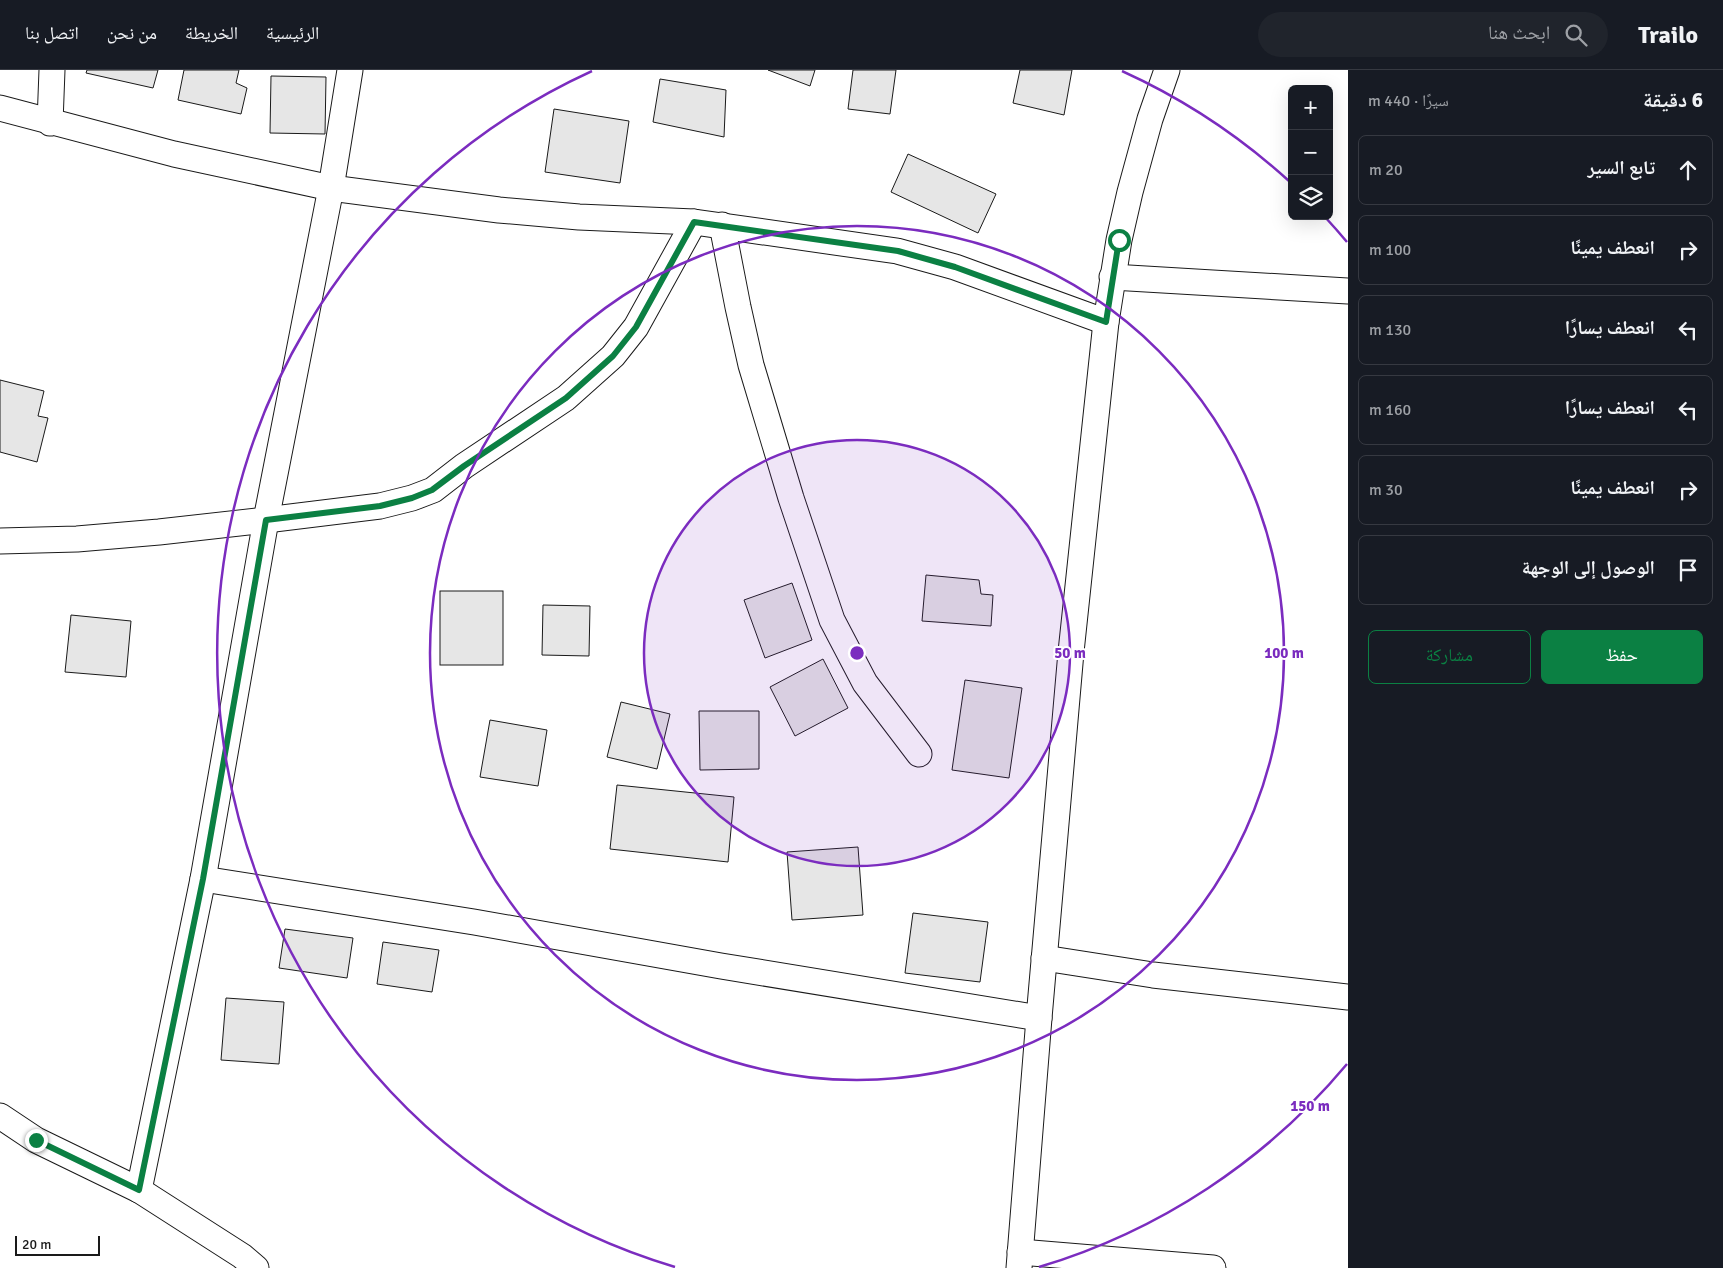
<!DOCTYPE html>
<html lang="ar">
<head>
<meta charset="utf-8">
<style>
  body { margin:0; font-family:Signika,"Noto Naskh Arabic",sans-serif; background:#20242c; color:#f1f3f6; direction:rtl }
  .controls { position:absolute; right:15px; top:15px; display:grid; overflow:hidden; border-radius:8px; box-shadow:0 5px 20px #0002 }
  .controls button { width:45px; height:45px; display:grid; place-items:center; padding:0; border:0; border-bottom:1px solid #363941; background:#171b24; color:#f1f3f6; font:25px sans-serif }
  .scale { position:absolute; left:15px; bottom:12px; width:85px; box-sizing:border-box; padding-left:5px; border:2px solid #1a1a1a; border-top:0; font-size:14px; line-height:18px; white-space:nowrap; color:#1a1a1a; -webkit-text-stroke:4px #fff; paint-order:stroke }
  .stop { position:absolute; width:15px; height:15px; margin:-11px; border:4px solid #0b8043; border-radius:50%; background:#fff }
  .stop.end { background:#0b8043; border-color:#fff; box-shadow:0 1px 5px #0008 }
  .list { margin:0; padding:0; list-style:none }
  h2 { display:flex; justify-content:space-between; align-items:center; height:65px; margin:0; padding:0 20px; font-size:21px }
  h2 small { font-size:16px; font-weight:400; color:#9ea1a6 }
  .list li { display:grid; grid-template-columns:32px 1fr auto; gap:15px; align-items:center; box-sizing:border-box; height:70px; margin:0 10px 10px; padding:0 10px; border:1px solid #363941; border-radius:8px }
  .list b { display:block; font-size:19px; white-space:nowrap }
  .list em { font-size:16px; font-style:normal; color:#9ea1a6 }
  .actions { display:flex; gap:10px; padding:15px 20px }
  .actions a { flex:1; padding:11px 0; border:1px solid #0b8043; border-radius:8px; text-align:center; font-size:18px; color:#0b8043 }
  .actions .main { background:#0b8043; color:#fff }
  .icon { flex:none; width:28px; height:28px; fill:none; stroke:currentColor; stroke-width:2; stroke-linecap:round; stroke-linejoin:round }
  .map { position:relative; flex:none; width:1348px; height:1198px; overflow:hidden; direction:ltr }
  header { display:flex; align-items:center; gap:30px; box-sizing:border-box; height:70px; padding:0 25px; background:#171b24; border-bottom:1px solid #363941 }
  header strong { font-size:24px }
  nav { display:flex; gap:28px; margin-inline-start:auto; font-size:18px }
  .search { width:350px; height:45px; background:#20242c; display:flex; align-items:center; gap:12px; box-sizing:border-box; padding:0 18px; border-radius:28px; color:#9ea1a6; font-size:19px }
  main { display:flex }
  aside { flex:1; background:#171b24 }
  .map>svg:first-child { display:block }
  .building { fill:#e6e6e6; stroke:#1a1a1a }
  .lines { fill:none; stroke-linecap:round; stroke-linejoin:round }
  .street-casing { stroke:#1a1a1a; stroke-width:27 }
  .street { stroke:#fff; stroke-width:25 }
  .route { stroke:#0b8043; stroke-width:6 }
  .ring { fill:none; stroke:#7b2cbf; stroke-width:2.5 }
  .centre { fill:#7b2cbf; stroke:#fff; stroke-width:2.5 }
  .ring-label { font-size:15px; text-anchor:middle; font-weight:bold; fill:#7b2cbf; stroke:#fff; stroke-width:4; stroke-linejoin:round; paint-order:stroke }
</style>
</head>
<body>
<header>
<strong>Trailo</strong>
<div class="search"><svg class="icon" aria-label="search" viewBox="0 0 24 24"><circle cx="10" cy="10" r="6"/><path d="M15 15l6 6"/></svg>ابحث هنا</div>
<nav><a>الرئيسية</a><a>الخريطة</a><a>من نحن</a><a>اتصل بنا</a></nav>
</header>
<main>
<aside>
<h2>6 دقيقة<small>سيرًا · 440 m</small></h2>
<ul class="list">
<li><svg class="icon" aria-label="ahead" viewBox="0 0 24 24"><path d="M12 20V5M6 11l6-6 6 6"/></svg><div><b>تابع السير</b></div><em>20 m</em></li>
<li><svg class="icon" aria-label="right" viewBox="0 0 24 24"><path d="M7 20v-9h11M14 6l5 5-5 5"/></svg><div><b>انعطف يمينًا</b></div><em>100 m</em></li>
<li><svg class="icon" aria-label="left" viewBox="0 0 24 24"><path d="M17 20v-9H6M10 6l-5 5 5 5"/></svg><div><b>انعطف يسارًا</b></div><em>130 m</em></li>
<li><svg class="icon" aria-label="left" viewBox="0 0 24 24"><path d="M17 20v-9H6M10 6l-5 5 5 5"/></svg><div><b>انعطف يسارًا</b></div><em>160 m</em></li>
<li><svg class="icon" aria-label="right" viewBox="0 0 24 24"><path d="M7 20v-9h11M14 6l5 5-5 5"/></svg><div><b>انعطف يمينًا</b></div><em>30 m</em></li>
<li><svg class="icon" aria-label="arrive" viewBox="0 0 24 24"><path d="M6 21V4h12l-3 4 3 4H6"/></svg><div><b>الوصول إلى الوجهة</b></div></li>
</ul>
<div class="actions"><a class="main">حفظ</a><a>مشاركة</a></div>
</aside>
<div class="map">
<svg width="1348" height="1198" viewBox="0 0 1348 1198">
  <rect width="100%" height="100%" fill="#fff"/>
  <g class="building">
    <path d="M 87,0 L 158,0 L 153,18 L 86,3 Z"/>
    <path d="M 184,0 L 239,0 L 236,13 L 247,18 L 241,44 L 178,30 Z"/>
    <path d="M 768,0 L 815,0 L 810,16 Z"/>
    <path d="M 853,0 L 896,0 L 890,44 L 848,39 Z"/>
    <path d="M 1020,0 L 1072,0 L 1064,45 L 1013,33 Z"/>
    <path d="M 271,6 L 326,7 L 325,64 L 270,63 Z"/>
    <path d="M 660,9 L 726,20 L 724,67 L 653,52 Z"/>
    <path d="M 554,39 L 629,51 L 620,113 L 545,102 Z"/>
    <path d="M 908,84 L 996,124 L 978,163 L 891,122 Z"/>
    <path d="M 0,310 L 44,321 L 38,346 L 48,348 L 37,392 L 0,382 Z"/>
    <path d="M 926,505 L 979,510 L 981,524 L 993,525 L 991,556 L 922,551 Z"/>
    <path d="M 792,513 L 812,570 L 765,588 L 744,530 Z"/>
    <rect x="440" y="521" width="63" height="74"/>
    <path d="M 543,535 L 590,536 L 589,586 L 542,585 Z"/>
    <path d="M 71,545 L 131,551 L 126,607 L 65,602 Z"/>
    <path d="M 823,589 L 848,638 L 795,666 L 770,617 Z"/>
    <path d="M 965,610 L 1022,618 L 1009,708 L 952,700 Z"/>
    <path d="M 621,632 L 670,644 L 657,699 L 607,687 Z"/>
    <path d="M 699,641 L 759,641 L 759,699 L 700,700 Z"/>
    <path d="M 490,650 L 547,660 L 538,716 L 480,707 Z"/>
    <path d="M 617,715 L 734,727 L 728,792 L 610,779 Z"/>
    <path d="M 858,777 L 863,845 L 792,850 L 787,782 Z"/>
    <path d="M 913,843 L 988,852 L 980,912 L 905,903 Z"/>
    <path d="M 285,859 L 353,868 L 347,908 L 279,898 Z"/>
    <path d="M 383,872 L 439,880 L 432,922 L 377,914 Z"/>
    <path d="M 226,928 L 284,932 L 279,994 L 221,990 Z"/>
  </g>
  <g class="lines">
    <defs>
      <g id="street">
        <path d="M 0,38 L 174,84 L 331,118 L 499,140 L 579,147 L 694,152 L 897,181 L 955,197 L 1106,252"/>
        <path d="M 50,53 L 52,0"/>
        <path d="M 722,155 L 738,237 L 751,295 L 791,428 L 832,550 L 865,613 L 919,684"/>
        <path d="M 1112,207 L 1348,221"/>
        <path d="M 0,471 L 77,469 L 159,462 L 266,450 L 380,436 L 412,428 L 433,420 L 464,396 L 566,328 L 613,286 L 636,257 L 694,152"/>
        <path d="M 203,809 L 474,852 L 721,896 L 1039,948"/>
        <path d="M 1044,888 L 1153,905 L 1348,927"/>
        <path d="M 0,1046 L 36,1070 L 139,1120 L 242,1186 L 256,1198"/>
        <path d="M 139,1120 L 203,809 L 266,450 L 331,118 L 350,0"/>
        <path d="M 1020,1182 L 1213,1198"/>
        <path d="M 1019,1198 L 1039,948 L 1071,582 L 1106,252 L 1119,170 L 1130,122 L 1150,49 L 1167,0"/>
      </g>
    </defs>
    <use href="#street" class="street-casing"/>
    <use href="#street" class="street"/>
  </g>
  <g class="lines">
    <path class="route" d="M 36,1070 L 139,1120 L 203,809 L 266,450 L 380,436 L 412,428 L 432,420 L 464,396 L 566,328 L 613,286 L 636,257 L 694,152 L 898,181 L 955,197 L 1106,252 L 1119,170"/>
  </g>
  <circle cx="857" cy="583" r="213" fill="#7b2cbf" fill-opacity=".12"/>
  <g class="ring">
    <circle cx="857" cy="583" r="213"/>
    <circle cx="857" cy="583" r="427"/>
    <path d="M1347 994A640 640 0 0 1 1039 1197M675 1197A640 640 0 0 1 592 1M1122 1A640 640 0 0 1 1289 111M1325 147A640 640 0 0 1 1347 172"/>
  </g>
  <circle cx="857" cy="583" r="8" class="centre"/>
  <g class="ring-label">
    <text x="1070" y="588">50 m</text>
    <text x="1284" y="588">100 m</text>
    <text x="1310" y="1041">150 m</text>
  </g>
</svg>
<div class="controls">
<button>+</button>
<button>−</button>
<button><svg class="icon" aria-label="layers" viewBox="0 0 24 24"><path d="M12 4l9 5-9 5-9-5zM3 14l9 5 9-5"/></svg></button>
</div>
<div class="scale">20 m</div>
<div class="stop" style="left:1119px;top:170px"></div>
<div class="stop end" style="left:36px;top:1070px"></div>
</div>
</main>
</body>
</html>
